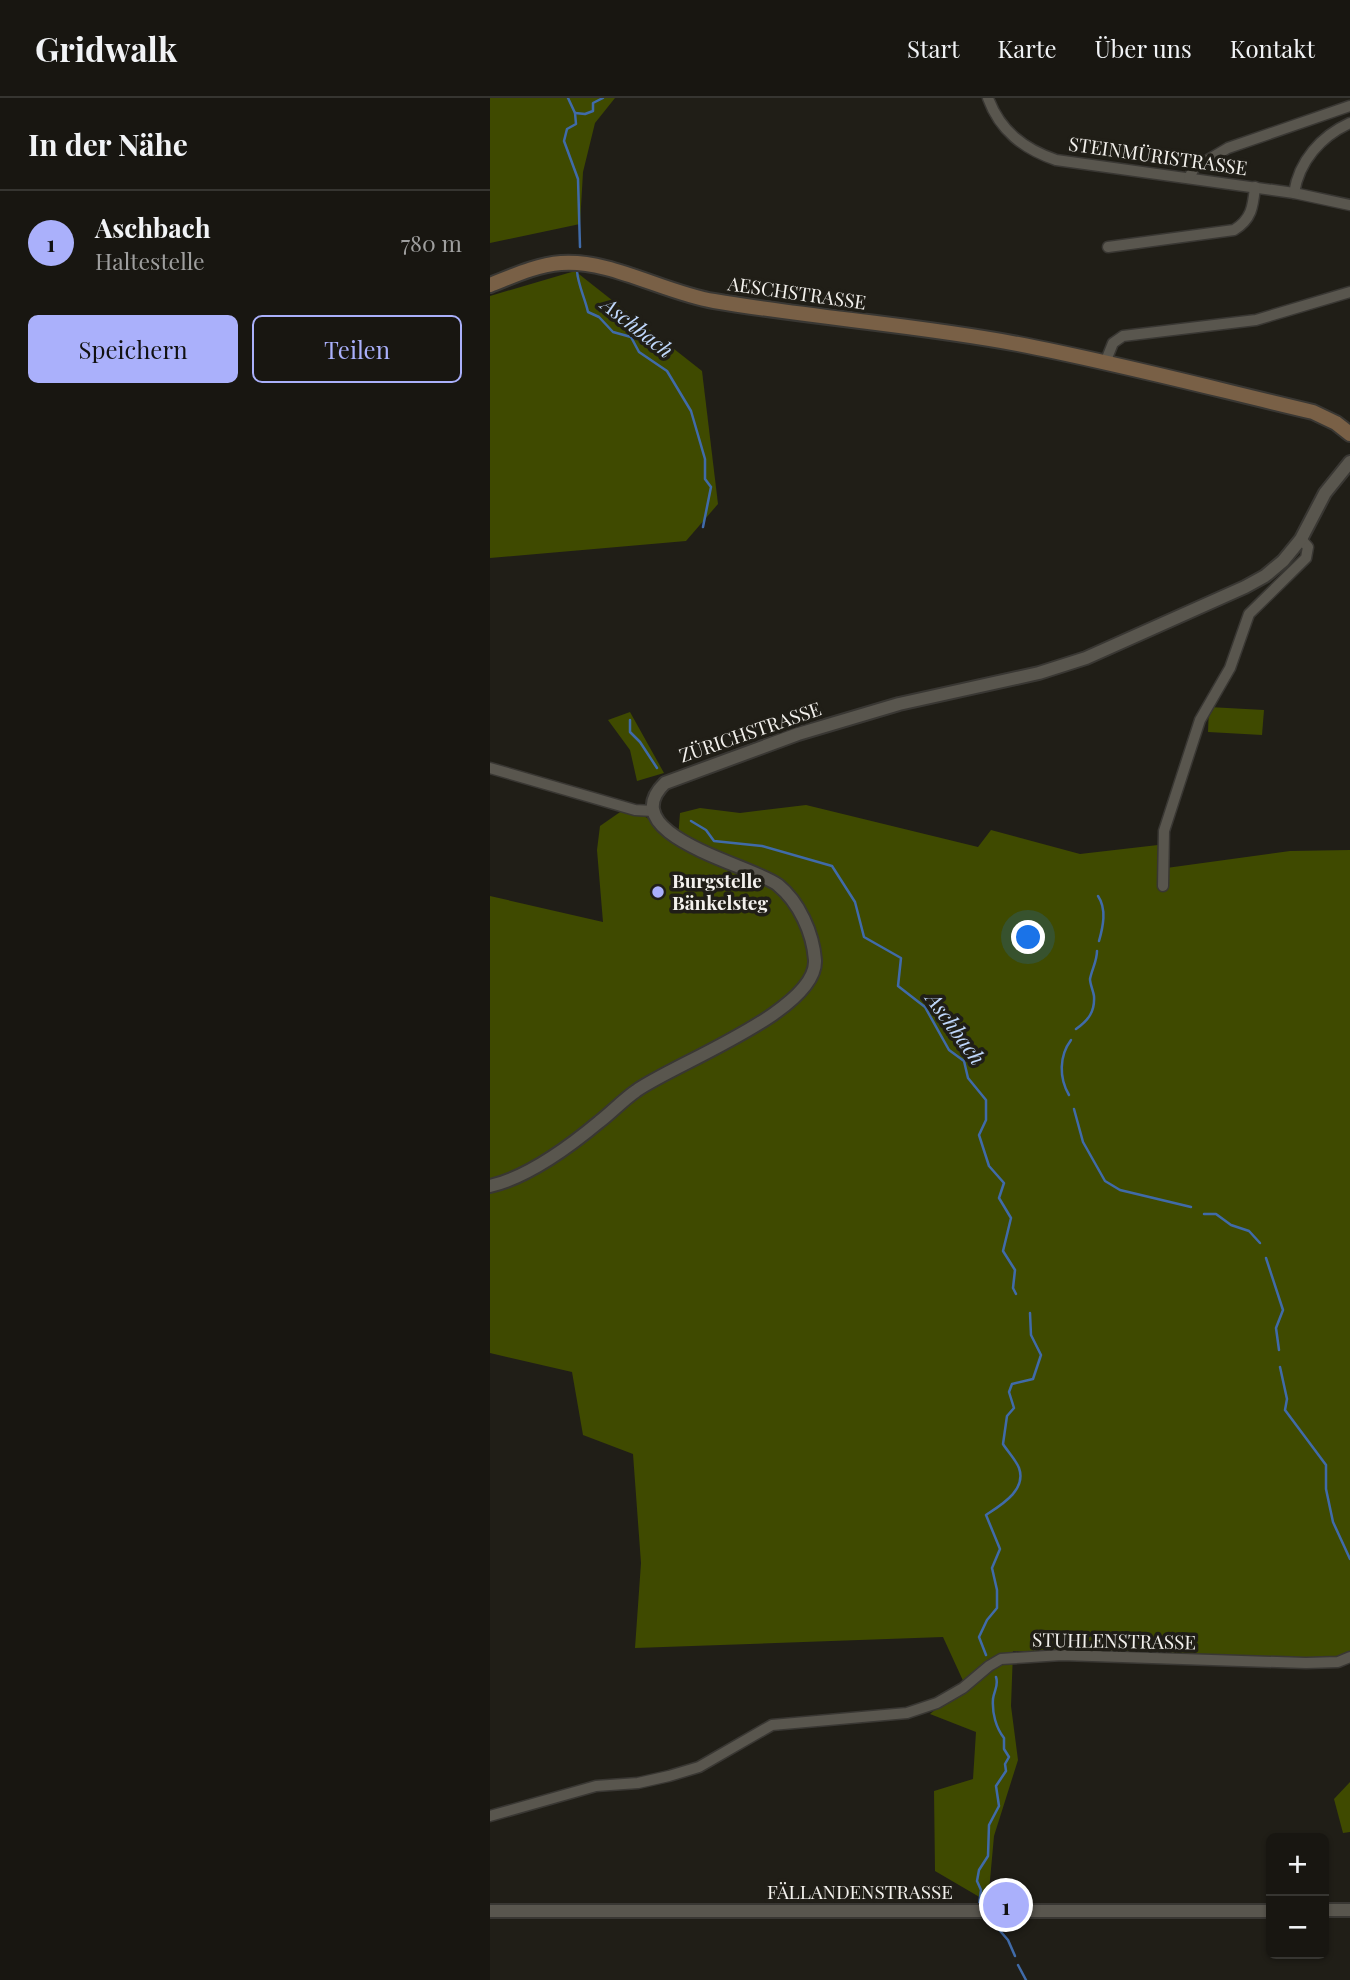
<!DOCTYPE html>
<html lang="de">
<head>
<meta charset="utf-8">
<style>
  body { margin:0; font-family:"Playfair Display",serif; background:#25231f; color:#f1f3f6 }
  .controls { position:absolute; right:21px; bottom:21px; display:grid; overflow:hidden; border-radius:10px; box-shadow:0 2px 5px #0004 }
  .controls button { width:63px; height:63px; display:grid; place-items:center; padding:0; border:0; border-bottom:2px solid #363531; background:#181611; color:#f1f3f6; font:35px sans-serif }
  .you { position:absolute; left:539px; top:840px; width:24px; height:24px; margin:-18px; border:5px solid #fff; border-radius:50%; background:#1a73e8; box-shadow:0 0 0 10px #1a73e833 }
  .badge { display:grid; place-items:center; width:46px; height:46px; border-radius:50%; background:#aab0fb; color:#111; font-size:23px; font-weight:700 }
  .pin { position:absolute; translate:-50% -50%; border:4px solid #fff; box-shadow:0 2px 7px #0006 }
  .list { margin:0; padding:0; list-style:none }
  h2 { display:flex; justify-content:space-between; align-items:center; height:91px; margin:0; padding:0 28px; font-size:30px }
  h2 small { font-size:23px; font-weight:400; color:#9f9f9f }
  .list li { display:grid; grid-template-columns:46px 1fr auto; gap:21px; align-items:center; box-sizing:border-box; height:105px; padding:0 28px; border-top:2px solid #363531 }
  .list b { display:block; font-size:26px; white-space:nowrap }
  .list p { margin:0; font-size:23px; white-space:nowrap; color:#9f9f9f }
  .list em { font-size:23px; font-style:normal; color:#9f9f9f }
  .actions { display:flex; gap:14px; padding:21px 28px }
  .actions a { flex:1; padding:16px 0; border:2px solid #aab0fb; border-radius:10px; text-align:center; font-size:24px; color:#aab0fb }
  .actions .main { background:#aab0fb; color:#111 }
  .map { position:relative; flex:none; width:860px; height:1882px; overflow:hidden }
  header { display:flex; align-items:center; gap:42px; box-sizing:border-box; height:98px; padding:0 35px; background:#181611; border-bottom:2px solid #363531 }
  header strong { font-size:33px }
  nav { display:flex; gap:38px; margin-inline-start:auto; font-size:24px }
  main { display:flex }
  aside { flex:1; background:#181611 }
  .map>svg:first-child { display:block }
  .green { fill:#3f4a00 }
  .lines { fill:none; stroke-linecap:round; stroke-linejoin:round }
  .stream { stroke:#406ba9; stroke-width:2.5 }
  .minor-casing { stroke:#393733; stroke-width:13 }
  .tertiary-casing { stroke:#393733; stroke-width:16 }
  .secondary-casing { stroke:#393733; stroke-width:18 }
  .minor { stroke:#59564e; stroke-width:10 }
  .tertiary { stroke:#59564e; stroke-width:12 }
  .secondary { stroke:#796046; stroke-width:14 }
  .poi-dot { fill:#aab0fb; stroke:#201e17; stroke-width:2.5 }
  .labels { text-anchor:middle; stroke-width:7; stroke-linejoin:round; paint-order:stroke }
  .street-label { font-size:19px; fill:#f3f1ed; stroke:#201e17 }
  .poi-label { font-size:19px; font-weight:bold; fill:#f3f1ed; stroke:#201e17; text-anchor:start }
  .water-label { font-size:21px; font-style:italic; fill:#c0d8fc; stroke:#201e17 }
</style>
</head>
<body>
<header>
<strong>Gridwalk</strong>
<nav><a>Start</a><a>Karte</a><a>Über uns</a><a>Kontakt</a></nav>
</header>
<main>
<aside>
<h2>In der Nähe<small></small></h2>
<ul class="list">
<li><span class="badge">1</span><div><b>Aschbach</b><p>Haltestelle</p></div><em>780 m</em></li>
</ul>
<div class="actions"><a class="main">Speichern</a><a>Teilen</a></div>
</aside>
<div class="map">
<svg width="860" height="1882" viewBox="0 0 860 1882">
  <rect width="100%" height="100%" fill="#201e17"/>
  <g class="green">
    <path d="M 0,0 L 125,0 L 105,25 L 93,74 L 90,126 L 0,145 Z"/>
    <path d="M 85,173 L 212,273 L 228,406 L 196,443 L 0,460 L 0,198 Z"/>
    <path d="M 719,609 L 774,612 L 772,637 L 718,634 Z"/>
    <path d="M 140,614 L 174,675 L 147,683 L 140,652 L 118,622 Z"/>
    <path d="M 316,707 L 488,749 L 501,732 L 590,756 L 668,747 L 669,771 L 800,753 L 860,752 L 860,1561 L 523,1553 L 521,1608 L 528,1662 L 504,1738 L 498,1804 L 445,1773 L 444,1693 L 483,1681 L 486,1634 L 440,1616 L 475,1587 L 453,1539 L 145,1550 L 151,1465 L 143,1356 L 93,1337 L 82,1274 L 0,1255 L 0,798 L 113,824 L 107,752 L 110,728 L 133,712 L 151,716 L 188,740 L 190,715 L 210,710 L 250,715 Z"/>
    <path d="M 860,1684 L 860,1734 L 853,1735 L 844,1701 Z"/>
  </g>
  <g class="lines">
    <g class="stream">
      <path d="M 78,0 L 85,15 L 86,26 L 77,31 L 74,43 L 88,81 L 90,149"/>
      <path d="M 85,15 L 95,16 L 103,13 L 103,5 L 113,0"/>
      <path d="M 87,173 C 88,187 95,200 98,214 L 109,219 L 123,234 L 141,239 L 149,254 L 177,273 L 201,313 L 215,361 L 215,381 L 221,389 L 213,429"/>
      <path d="M 140,622 L 140,634 L 150,644 L 167,670"/>
      <path d="M 201,723 L 216,732 L 224,743 L 272,748 L 342,768 L 365,804 L 374,839 L 411,860 L 408,888 L 435,909 L 459,952 L 474,963 L 478,980 L 496,1002 L 496,1022 L 489,1037 L 499,1068 L 514,1085 L 509,1100 L 521,1120 L 513,1153 L 525,1172 L 523,1190 L 526,1196"/>
      <path d="M 608,798 C 617,811 613,829 609,843"/>
      <path d="M 586,931 C 599,922 605,913 604,898 C 603,892 600,886 600,881 C 602,871 607,863 607,853"/>
      <path d="M 579,997 C 569,980 569,958 581,942"/>
      <path d="M 584,1011 L 593,1044 L 615,1083 L 630,1092 L 701,1109"/>
      <path d="M 714,1116 L 726,1116 L 741,1127 L 759,1133 L 770,1145"/>
      <path d="M 776,1160 L 793,1212 L 786,1230 L 789,1252"/>
      <path d="M 790,1269 L 797,1301 L 795,1312 L 836,1367 L 836,1391 L 843,1424 L 860,1461"/>
      <path d="M 496,1557 L 489,1539 L 497,1522 L 507,1510 L 507,1492 L 502,1470 L 510,1451 L 496,1417 C 511,1407 537,1392 529,1370 C 526,1362 518,1354 513,1346 L 517,1318 L 524,1310 L 519,1294 L 522,1286 L 543,1281 L 551,1257 L 541,1237 L 540,1215"/>
      <path d="M 489,1807 L 491,1792 L 487,1783 L 489,1772 L 498,1758 L 499,1727 L 509,1708 L 506,1688 L 516,1673 L 515,1666 L 519,1659 L 514,1651 L 514,1640 C 506,1630 502,1615 503,1601 C 504,1592 509,1588 506,1579"/>
      <path d="M 498,1819 L 518,1842 L 525,1858"/>
      <path d="M 528,1867 L 536,1882"/>
    </g>
    <defs>
      <g id="minor">
        <path d="M 498,0 C 510,33 534,51 566,62 L 804,95 L 860,107"/>
        <path d="M 699,80 L 704,70 L 738,50 L 860,8"/>
        <path d="M 804,95 C 809,63 831,38 860,25"/>
        <path d="M 618,149 L 744,132 C 762,121 763,108 765,89"/>
        <path d="M 615,265 L 623,245 L 633,238 L 766,222 L 860,194"/>
        <path d="M 0,670 L 145,712 L 163,713"/>
        <path d="M 673,788 L 674,733 L 710,622 L 740,570 L 759,516 L 816,460 L 818,449 L 811,441"/>
        <path d="M 0,1718 L 106,1688 L 148,1685 L 179,1678 L 209,1669 L 282,1627 L 417,1615 L 447,1605 L 473,1590 L 499,1568 L 511,1561 L 572,1557 L 816,1565 L 848,1564 L 860,1559"/>
      </g>
      <g id="tertiary">
        <path d="M 0,1088 C 39,1079 79,1049 109,1024 C 122,1014 133,1002 146,993 C 183,966 328,913 325,862 C 323,835 309,804 288,787 C 262,767 121,737 175,685 L 308,636 L 409,606 L 549,575 L 596,560 L 755,489 L 775,478 L 793,463 L 811,441 L 835,395 L 860,364"/>
        <path d="M 834,1812 L 860,1812"/>
        <path d="M 0,1813 L 781,1813"/>
      </g>
      <path id="secondary" d="M 0,187 C 23,178 46,167 71,165 C 119,161 175,195 224,203 C 325,220 428,227 528,246 C 627,265 725,291 823,314 L 846,325 L 860,336"/>
    </defs>
    <use href="#minor" class="minor-casing"/>
    <use href="#tertiary" class="tertiary-casing"/>
    <use href="#secondary" class="secondary-casing"/>
    <use href="#minor" class="minor"/>
    <use href="#tertiary" class="tertiary"/>
    <use href="#secondary" class="secondary"/>
  </g>
  <circle class="poi-dot" cx="168" cy="794" r="7"/>
  <g class="labels">
    <g class="street-label">
      <text transform="translate(668 58) rotate(8)" y="7">STEINMÜRISTRASSE</text>
      <text transform="translate(307 195) rotate(8)" y="7">AESCHSTRASSE</text>
      <text transform="translate(260 634) rotate(-19)" y="7">ZÜRICHSTRASSE</text>
      <text transform="translate(624 1543) rotate(1)" y="7">STUHLENSTRASSE</text>
      <text x="370" y="1801">FÄLLANDENSTRASSE</text>
    </g>
    <g class="poi-label">
      <text x="182" y="790">Burgstelle<tspan x="182" dy="22">Bänkelsteg</tspan></text>
    </g>
    <g class="water-label">
      <text transform="translate(147 230) rotate(38)" y="7">Aschbach</text>
      <text transform="translate(465 931) rotate(54)" y="7">Aschbach</text>
    </g>
  </g>
</svg>
<div class="controls">
<button>+</button>
<button>−</button>
</div>
<div class="you"></div>
<div class="pin badge" style="left:516px;top:1807px">1</div>
</div>
</main>
</body>
</html>
